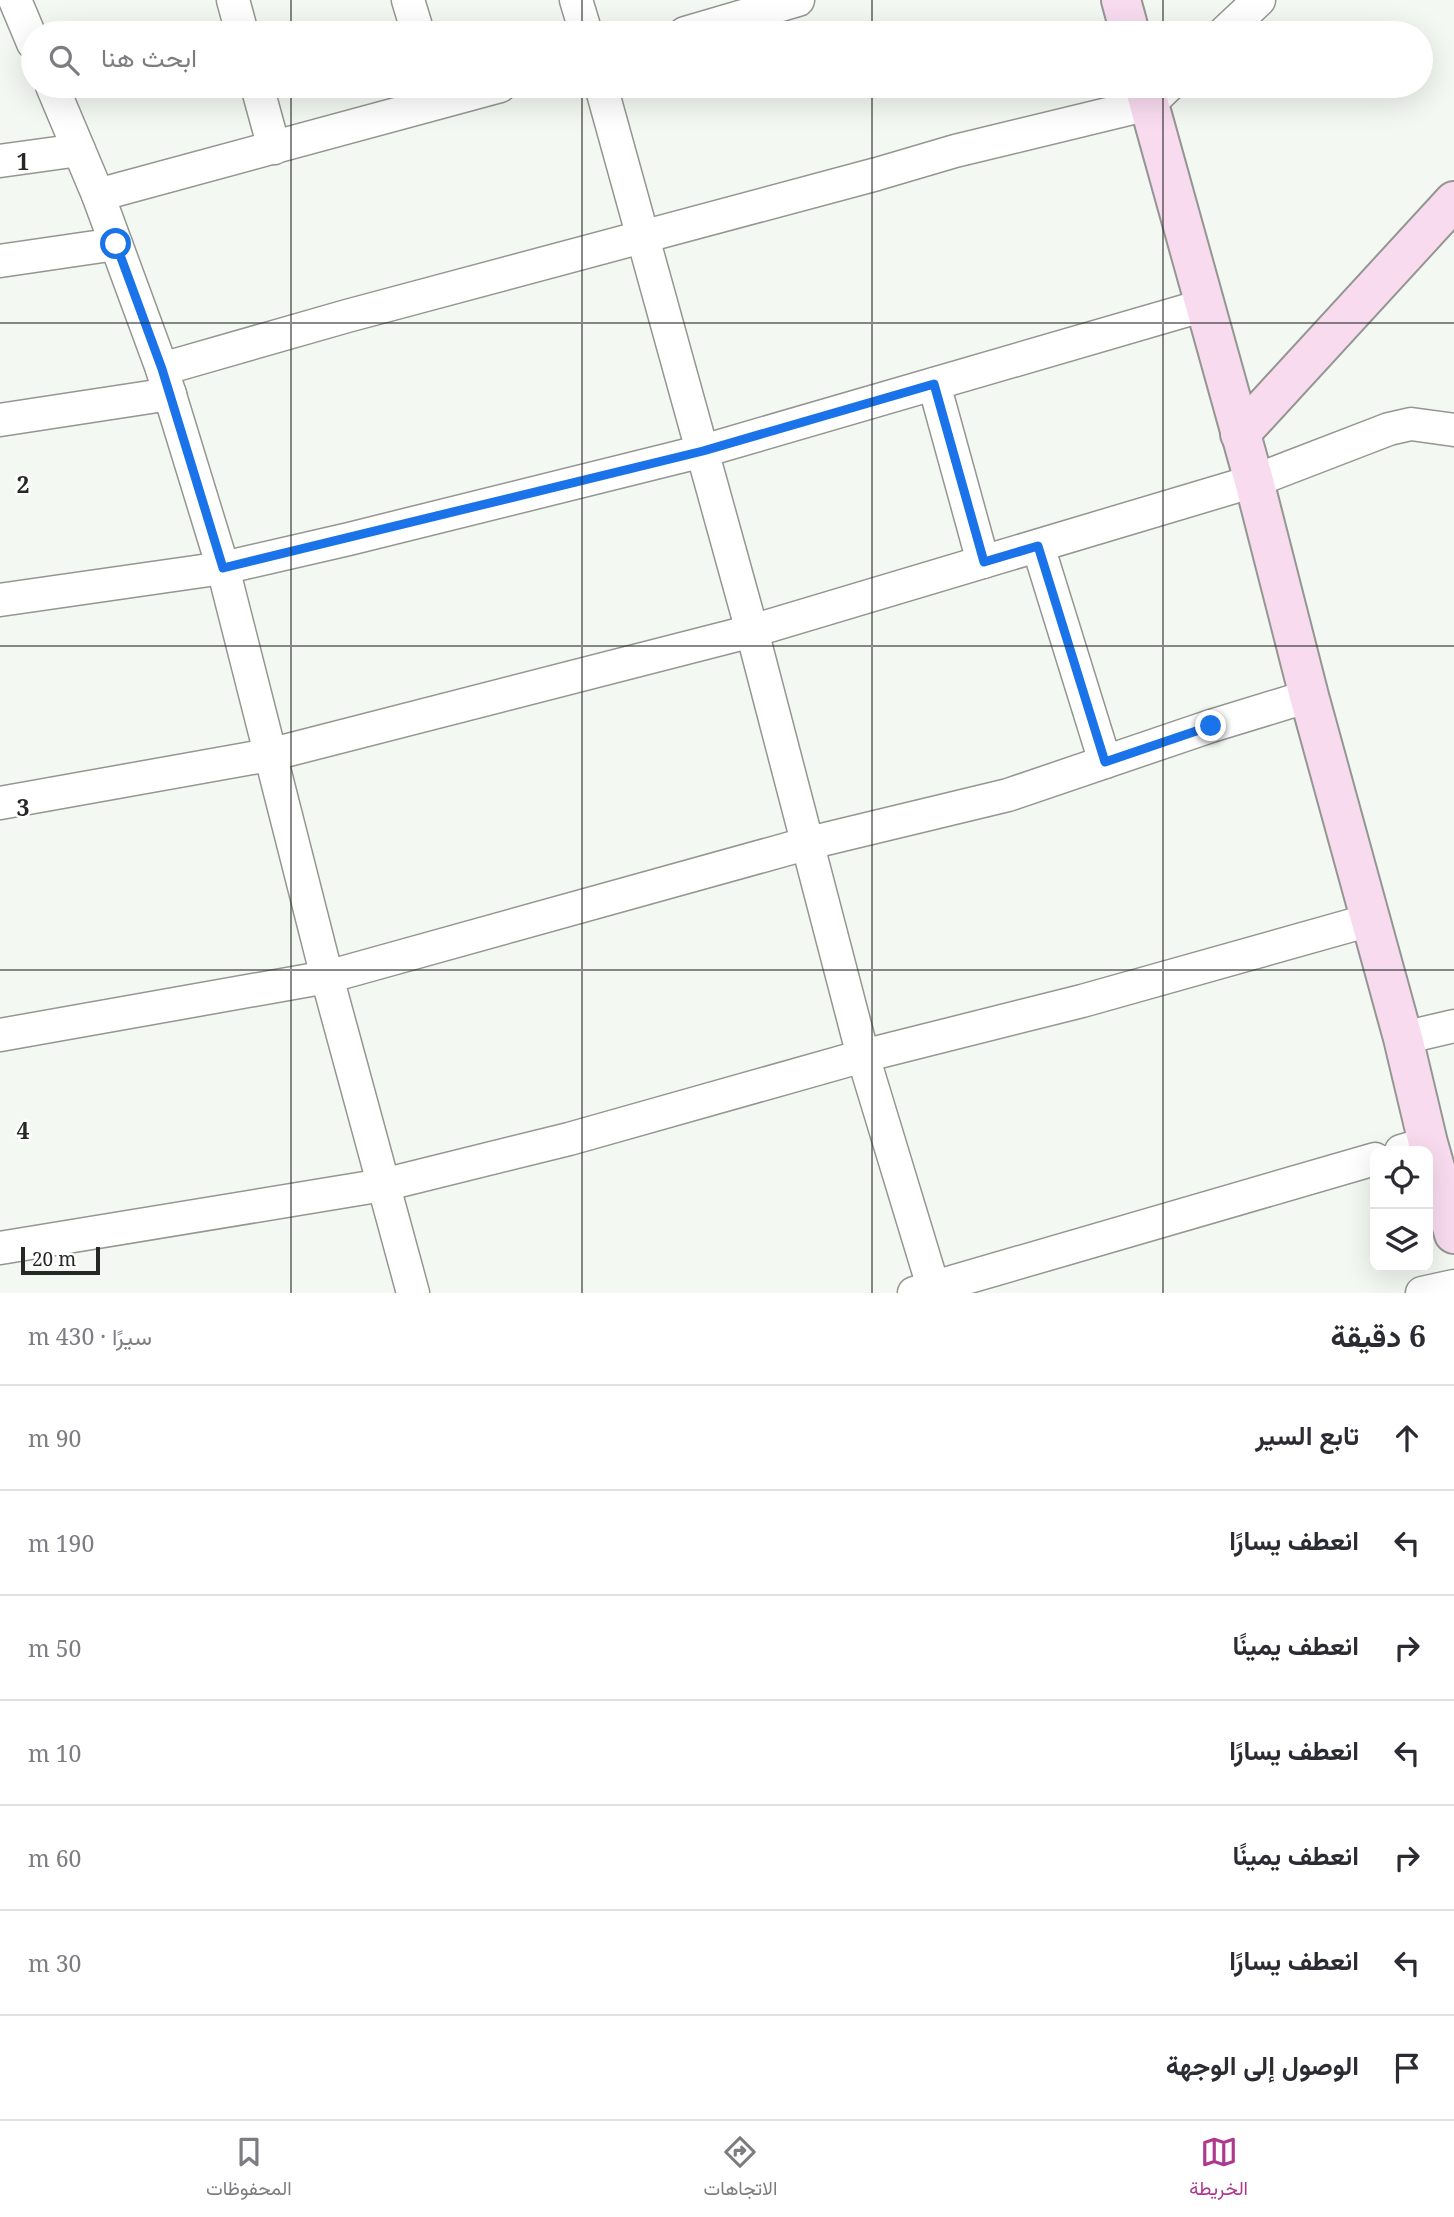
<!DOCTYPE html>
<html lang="ar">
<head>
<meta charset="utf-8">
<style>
  body { margin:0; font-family:"Noto Serif",Vazirmatn,serif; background:#f7f7f7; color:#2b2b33; direction:rtl }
  .controls { position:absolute; right:21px; bottom:21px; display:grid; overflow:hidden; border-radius:14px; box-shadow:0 7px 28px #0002 }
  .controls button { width:63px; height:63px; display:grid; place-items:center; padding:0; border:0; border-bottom:2px solid #e1e1e2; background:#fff; color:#2b2b33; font:35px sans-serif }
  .scale { position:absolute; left:21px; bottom:18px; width:79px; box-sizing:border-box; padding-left:7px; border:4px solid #262826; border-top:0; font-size:19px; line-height:24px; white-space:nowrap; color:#262826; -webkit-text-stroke:5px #fff; paint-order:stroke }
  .stop { position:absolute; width:21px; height:21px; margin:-16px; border:5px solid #1a73e8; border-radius:50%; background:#fff }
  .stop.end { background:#1a73e8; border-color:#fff; box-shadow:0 2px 7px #0008 }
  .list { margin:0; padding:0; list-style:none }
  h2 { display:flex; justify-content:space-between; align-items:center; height:91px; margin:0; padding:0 28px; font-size:30px }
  h2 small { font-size:23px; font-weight:400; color:#7c7c81 }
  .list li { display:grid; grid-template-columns:46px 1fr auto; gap:21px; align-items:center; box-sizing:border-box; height:105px; padding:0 28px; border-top:2px solid #e1e1e2 }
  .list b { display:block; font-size:26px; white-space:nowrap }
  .list em { font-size:23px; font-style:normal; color:#7c7c81 }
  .icon { flex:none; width:38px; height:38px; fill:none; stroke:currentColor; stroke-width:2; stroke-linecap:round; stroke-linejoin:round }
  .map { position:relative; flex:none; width:1454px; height:1293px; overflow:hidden; direction:ltr }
  .search { position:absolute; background:#fff; box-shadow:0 7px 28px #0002; left:21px; right:21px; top:21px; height:77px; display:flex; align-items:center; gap:18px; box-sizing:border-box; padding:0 24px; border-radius:38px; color:#7c7c81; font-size:26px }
  .sheet { height:826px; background:#fff }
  nav { display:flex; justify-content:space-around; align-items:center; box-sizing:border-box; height:98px; border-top:2px solid #e1e1e2; background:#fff; font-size:19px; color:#7c7c81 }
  nav a { display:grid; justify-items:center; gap:4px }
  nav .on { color:#af388e }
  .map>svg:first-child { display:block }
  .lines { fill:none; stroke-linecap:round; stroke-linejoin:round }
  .street-casing { stroke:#939691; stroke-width:35 }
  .secondary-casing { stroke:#939691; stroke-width:42 }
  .street { stroke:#fff; stroke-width:32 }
  .secondary { stroke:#f8dbef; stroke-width:38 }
  .route { stroke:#1a73e8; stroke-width:9 }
  .grid { fill:none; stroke:#262826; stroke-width:2; stroke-opacity:0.55 }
  .grid-label { font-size:23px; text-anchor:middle; font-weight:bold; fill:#262826; stroke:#fff; stroke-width:5; stroke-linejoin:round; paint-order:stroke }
</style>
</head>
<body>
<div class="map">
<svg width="1454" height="1293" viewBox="0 0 1454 1293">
  <rect width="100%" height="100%" fill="#f4f8f3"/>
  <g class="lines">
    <defs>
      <g id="street">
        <path d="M 15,0 L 33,43"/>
        <path d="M 233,0 L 242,33"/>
        <path d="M 408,0 L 418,33"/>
        <path d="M 576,0 L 586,33"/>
        <path d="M 685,33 L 798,0"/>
        <path d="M 1224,33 L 1259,0"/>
        <path d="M 52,86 L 98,195 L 162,369 L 223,568 L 327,977 L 413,1293"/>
        <path d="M 257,86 L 274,148"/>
        <path d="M 601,86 L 752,631 L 863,1056 L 935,1293"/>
        <path d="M 0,161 L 79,150"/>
        <path d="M 98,195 L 500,86"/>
        <path d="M 0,261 L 116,244"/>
        <path d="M 162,369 L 347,316 L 877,174 L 955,151 L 1149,104 L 1168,86"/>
        <path d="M 934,384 L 983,562"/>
        <path d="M 0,420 L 170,394"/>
        <path d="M 1038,546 L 1105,762"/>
        <path d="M 0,600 L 223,568 L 349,539 L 703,451 L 1205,305"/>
        <path d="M 0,803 L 269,755 L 752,631 L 1254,481 L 1389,429 L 1411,424 L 1454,430"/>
        <path d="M 0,1035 L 327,977 L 809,843 L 1008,795 L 1211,726 L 1309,696"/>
        <path d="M 1403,1038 L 1454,1026"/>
        <path d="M 1401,1151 L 1428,1143"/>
        <path d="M 0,1248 L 383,1185 L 569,1139 L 863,1056 L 1082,1001 L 1370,920"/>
        <path d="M 914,1293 L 1375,1159"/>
        <path d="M 1422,1293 L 1454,1286"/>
      </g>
      <g id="secondary">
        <path d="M 1121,0 L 1130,33"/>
        <path d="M 1144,86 L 1254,481 L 1309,696 L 1403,1038 L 1428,1143 L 1454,1234"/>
        <path d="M 1240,434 L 1454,201"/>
      </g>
    </defs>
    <use href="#street" class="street-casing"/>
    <use href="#secondary" class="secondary-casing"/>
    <use href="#street" class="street"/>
    <use href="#secondary" class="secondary"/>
  </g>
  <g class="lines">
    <path class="route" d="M 116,244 L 162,369 L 223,568 L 703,451 L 934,384 L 984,562 L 1038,546 L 1105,762 L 1211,726"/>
  </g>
  <path class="grid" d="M 291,0 L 291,33M 582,0 L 582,33M 872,0 L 872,33M 1163,0 L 1163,33M 291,86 L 291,1293M 582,86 L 582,1293M 872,86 L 872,1293M 1163,86 L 1163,1293M 0,323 L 1454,323M 0,646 L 1454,646M 0,970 L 1454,970"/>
  <g class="grid-label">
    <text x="23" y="170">1</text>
    <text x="23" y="493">2</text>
    <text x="23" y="816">3</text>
    <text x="23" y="1139">4</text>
  </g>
</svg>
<div class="controls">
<button><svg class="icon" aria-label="locate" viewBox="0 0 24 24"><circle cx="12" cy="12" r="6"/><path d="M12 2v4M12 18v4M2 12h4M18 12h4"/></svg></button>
<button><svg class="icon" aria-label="layers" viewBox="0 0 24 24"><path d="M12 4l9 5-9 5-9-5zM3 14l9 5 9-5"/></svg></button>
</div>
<div class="scale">20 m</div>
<div class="stop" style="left:116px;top:244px"></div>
<div class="stop end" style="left:1211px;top:726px"></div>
<div class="search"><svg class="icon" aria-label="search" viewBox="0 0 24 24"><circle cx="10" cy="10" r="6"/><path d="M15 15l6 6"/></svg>ابحث هنا</div>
</div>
<section class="sheet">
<h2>6 دقيقة<small>سيرًا · 430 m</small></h2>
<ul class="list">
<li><svg class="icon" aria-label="ahead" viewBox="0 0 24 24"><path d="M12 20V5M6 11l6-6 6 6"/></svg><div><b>تابع السير</b></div><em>90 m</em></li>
<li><svg class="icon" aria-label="left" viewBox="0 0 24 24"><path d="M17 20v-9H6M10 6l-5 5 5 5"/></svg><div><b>انعطف يسارًا</b></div><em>190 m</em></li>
<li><svg class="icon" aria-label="right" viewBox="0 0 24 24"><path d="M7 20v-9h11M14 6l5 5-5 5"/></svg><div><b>انعطف يمينًا</b></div><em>50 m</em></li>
<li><svg class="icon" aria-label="left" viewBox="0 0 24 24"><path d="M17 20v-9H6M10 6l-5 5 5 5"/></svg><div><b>انعطف يسارًا</b></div><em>10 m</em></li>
<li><svg class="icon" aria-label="right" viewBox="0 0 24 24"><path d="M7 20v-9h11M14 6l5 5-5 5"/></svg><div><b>انعطف يمينًا</b></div><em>60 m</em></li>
<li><svg class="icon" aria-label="left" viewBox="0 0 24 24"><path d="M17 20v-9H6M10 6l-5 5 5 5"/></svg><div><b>انعطف يسارًا</b></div><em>30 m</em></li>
<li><svg class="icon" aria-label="arrive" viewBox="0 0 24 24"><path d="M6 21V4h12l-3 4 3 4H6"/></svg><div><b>الوصول إلى الوجهة</b></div></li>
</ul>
</section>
<nav>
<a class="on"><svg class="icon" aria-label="map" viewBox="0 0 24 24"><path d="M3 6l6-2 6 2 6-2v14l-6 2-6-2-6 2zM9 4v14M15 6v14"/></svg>الخريطة</a>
<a><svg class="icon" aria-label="directions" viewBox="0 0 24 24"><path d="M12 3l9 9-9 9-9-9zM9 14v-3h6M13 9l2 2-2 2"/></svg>الاتجاهات</a>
<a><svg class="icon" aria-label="saved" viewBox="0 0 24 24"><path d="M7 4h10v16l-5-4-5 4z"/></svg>المحفوظات</a>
</nav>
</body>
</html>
